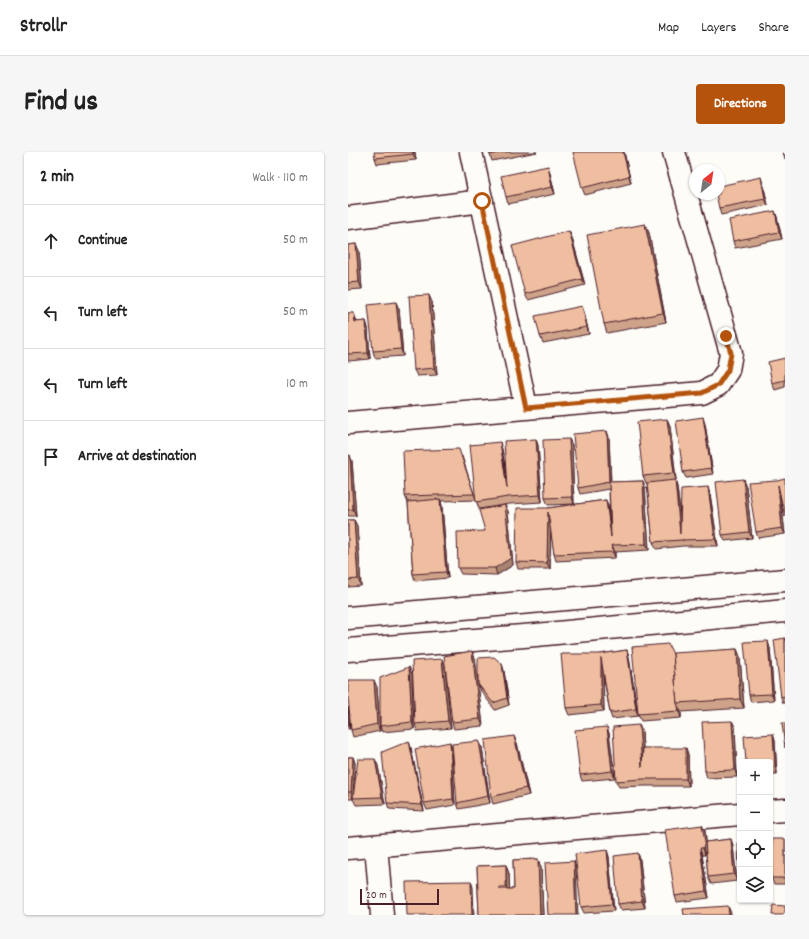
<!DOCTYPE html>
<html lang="en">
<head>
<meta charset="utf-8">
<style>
  body { margin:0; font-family:Dekko,sans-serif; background:#f6f6f6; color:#222 }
  .controls { position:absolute; right:12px; bottom:12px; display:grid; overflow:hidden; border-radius:4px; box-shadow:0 1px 3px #0004 }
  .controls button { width:36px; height:36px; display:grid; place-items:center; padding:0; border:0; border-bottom:1px solid #e0e0e0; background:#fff; color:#222; font:20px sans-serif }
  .compass { position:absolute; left:341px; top:12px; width:36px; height:36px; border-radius:50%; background:#fff; box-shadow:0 1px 3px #0004; rotate:30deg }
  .scale { position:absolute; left:12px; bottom:10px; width:79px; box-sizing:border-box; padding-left:4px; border:2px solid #4a1f2b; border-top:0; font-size:11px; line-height:14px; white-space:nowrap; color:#4a1f2b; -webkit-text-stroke:3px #fdfcf7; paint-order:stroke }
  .stop { position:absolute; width:12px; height:12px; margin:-9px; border:3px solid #b45309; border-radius:50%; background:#fff }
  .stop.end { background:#b45309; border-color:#fff; box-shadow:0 1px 4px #0008 }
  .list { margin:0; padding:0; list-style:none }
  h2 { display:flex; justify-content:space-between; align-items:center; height:52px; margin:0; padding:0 16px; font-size:17px }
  h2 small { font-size:13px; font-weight:400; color:#767676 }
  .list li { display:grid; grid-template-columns:26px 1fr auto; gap:12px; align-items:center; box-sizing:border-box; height:72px; padding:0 16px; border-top:1px solid #e0e0e0 }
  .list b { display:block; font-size:15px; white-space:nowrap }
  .list em { font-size:13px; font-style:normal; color:#767676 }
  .icon { flex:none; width:22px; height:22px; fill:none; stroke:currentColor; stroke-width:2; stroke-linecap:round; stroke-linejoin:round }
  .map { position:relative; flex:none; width:437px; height:763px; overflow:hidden; border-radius:4px }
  header { display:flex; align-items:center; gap:24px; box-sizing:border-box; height:56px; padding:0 20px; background:#fff; border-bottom:1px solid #e0e0e0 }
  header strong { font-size:19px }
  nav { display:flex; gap:22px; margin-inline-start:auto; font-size:14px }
  .intro { display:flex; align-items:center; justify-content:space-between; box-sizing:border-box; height:96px; padding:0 24px }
  h1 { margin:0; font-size:28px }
  .button { padding:10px 18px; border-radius:4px; background:#b45309; color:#fff; font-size:14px; font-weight:700 }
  main { display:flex; gap:24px; padding:0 24px }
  aside { flex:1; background:#fff; border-radius:4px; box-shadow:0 1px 3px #0004 }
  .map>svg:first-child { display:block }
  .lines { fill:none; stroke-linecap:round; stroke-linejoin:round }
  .minor-casing { stroke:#4a1f2b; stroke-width:25 }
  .minor { stroke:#fdfcf7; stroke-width:22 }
  .wall { fill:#cea38a; stroke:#4a1f2b }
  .shaded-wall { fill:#a78470; stroke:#4a1f2b }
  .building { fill:#efbda0; stroke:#4a1f2b }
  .route { stroke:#b45309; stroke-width:5 }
</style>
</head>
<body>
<header>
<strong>Strollr</strong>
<nav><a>Map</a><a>Layers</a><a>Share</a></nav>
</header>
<div class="intro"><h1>Find us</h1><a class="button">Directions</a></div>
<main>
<aside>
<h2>2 min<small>Walk · 110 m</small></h2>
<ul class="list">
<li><svg class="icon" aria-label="ahead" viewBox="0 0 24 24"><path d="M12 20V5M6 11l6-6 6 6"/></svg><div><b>Continue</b></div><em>50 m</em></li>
<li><svg class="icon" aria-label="left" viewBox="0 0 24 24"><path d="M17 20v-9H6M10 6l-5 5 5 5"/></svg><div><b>Turn left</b></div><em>50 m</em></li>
<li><svg class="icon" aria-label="left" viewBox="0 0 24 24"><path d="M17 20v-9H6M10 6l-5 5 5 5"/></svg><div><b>Turn left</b></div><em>10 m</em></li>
<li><svg class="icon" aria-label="arrive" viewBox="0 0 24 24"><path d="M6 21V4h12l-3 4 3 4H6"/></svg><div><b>Arrive at destination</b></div></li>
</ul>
</aside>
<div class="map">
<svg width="437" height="763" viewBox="0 0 437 763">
  <rect width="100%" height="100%" fill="#fdfcf7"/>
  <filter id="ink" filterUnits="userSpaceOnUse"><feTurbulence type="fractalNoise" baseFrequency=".025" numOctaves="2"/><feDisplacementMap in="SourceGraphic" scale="8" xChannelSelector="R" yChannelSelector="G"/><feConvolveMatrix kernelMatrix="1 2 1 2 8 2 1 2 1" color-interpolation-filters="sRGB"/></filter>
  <g filter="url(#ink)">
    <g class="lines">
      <defs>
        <g id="minor">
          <path d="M 123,0 L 178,255"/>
          <path d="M 0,66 L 134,49"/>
          <path d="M 0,271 L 354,241 L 370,233 L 380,218 L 383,201 L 326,0"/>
          <path d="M 0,466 L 437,428"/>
          <path d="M 0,498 L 188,483 L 437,459"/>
          <path d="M 422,659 L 437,658"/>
          <path d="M 28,694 L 34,763"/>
          <path d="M 0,696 L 392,662"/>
        </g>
      </defs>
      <use href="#minor" class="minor-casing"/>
      <use href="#minor" class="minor"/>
    </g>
    <g class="wall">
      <path d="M 67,0 L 68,8 L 29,12 L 27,6 Z"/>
      <path d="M 141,0 L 189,0 L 144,9 Z"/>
      <path d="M 276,0 L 283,31 L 237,43 L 234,36 Z"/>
      <path d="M 435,0 L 437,0 L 437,7 Z"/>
      <path d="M 200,14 L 202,21 L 207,42 L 160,52 L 158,45 Z"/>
      <path d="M 415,32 L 420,53 L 373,63 L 371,56 Z"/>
      <path d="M 427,59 L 429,65 L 434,87 L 387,96 L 385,89 Z"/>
      <path d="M 297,72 L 301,81 L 318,170 L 259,181 L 256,172 Z"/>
      <path d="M 221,79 L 224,86 L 237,133 L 180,148 L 177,142 Z"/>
      <path d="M 8,92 L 11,99 L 14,137 L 0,138 L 0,93 Z"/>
      <path d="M 84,150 L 89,223 L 69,224 L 66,218 Z"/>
      <path d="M 234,154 L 236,160 L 241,182 L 195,191 L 192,184 Z"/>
      <path d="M 51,157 L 55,204 L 27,206 L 25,199 Z"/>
      <path d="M 0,161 L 6,161 L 9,170 L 18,169 L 20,176 L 22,207 L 0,209 Z"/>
      <path d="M 437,206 L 437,235 L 427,238 L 424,231 Z"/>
      <path d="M 319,267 L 322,274 L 328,328 L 327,328 L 329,335 L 333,368 L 362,342 L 370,394 L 335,394 L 308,397 L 305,390 L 299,331 L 298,331 L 295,324 Z"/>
      <path d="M 357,272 L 365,322 L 338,326 L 335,320 Z"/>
      <path d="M 259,279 L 261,286 L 263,330 L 295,329 L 297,335 L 301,398 L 267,400 L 267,406 L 208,409 L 206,402 L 203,377 L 202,417 L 170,417 L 168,410 L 200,356 L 258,348 L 260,354 L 262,369 L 261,337 L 232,342 L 230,336 Z"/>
      <path d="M 221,287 L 224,293 L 226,352 L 200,353 L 197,346 Z"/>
      <path d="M 190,293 L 194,350 L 162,352 L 131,357 L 128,348 L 93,349 L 94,354 L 100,426 L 67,429 L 65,422 L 60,351 L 57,344 L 114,304 L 128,348 L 154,297 L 158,320 Z"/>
      <path d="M 0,303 L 4,309 L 8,364 L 0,364 Z"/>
      <path d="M 398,334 L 404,386 L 377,389 L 374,383 Z"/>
      <path d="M 433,348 L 437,382 L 410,386 L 408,380 Z"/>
      <path d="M 160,359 L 165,413 L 149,423 L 113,422 L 110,416 L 137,379 Z"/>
      <path d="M 0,368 L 6,368 L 9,374 L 13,434 L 0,435 Z"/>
      <path d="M 437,486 L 437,551 L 435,551 L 433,545 Z"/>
      <path d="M 422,496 L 426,548 L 403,550 L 401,543 Z"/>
      <path d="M 389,497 L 392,505 L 396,556 L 333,560 L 333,566 L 293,569 L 290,562 L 325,502 Z"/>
      <path d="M 279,498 L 281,505 L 290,564 L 264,567 L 262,561 L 255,522 L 256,559 L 221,563 L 218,556 L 252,502 Z"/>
      <path d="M 124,499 L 127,506 L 135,574 L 106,577 L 104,570 Z"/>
      <path d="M 154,512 L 156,519 L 161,553 L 147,558 L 133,539 L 130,532 Z"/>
      <path d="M 97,514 L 103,576 L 69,579 L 67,572 Z"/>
      <path d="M 61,515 L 64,522 L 66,577 L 34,580 L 32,574 Z"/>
      <path d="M 29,535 L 32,579 L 5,585 L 3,578 Z"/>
      <path d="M 0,555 L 2,577 L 0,577 Z"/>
      <path d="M 384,569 L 387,575 L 389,625 L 359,626 L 357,619 Z"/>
      <path d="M 291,573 L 294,580 L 295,596 L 340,602 L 341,634 L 297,634 L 271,635 L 268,629 Z"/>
      <path d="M 261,581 L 267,626 L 234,629 L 232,623 Z"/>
      <path d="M 425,582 L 427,589 L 429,622 L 422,622 L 422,610 Z"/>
      <path d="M 131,589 L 134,595 L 142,651 L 111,657 L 109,651 Z"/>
      <path d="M 169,591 L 181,643 L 145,652 L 143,645 Z"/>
      <path d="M 63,596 L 76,659 L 41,657 L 39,651 Z"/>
      <path d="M 104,597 L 107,653 L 79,658 L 76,651 Z"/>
      <path d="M 0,605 L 5,605 L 7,611 L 5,646 L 27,607 L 30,614 L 37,652 L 8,653 L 5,647 L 0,647 Z"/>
      <path d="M 357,679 L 358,690 L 383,687 L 385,694 L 389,729 L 363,732 L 360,725 L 358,701 L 357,703 L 354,703 L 361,746 L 329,750 L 327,744 Z"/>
      <path d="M 437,687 L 437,732 L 426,732 L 423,726 Z"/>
      <path d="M 259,698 L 261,705 L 266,759 L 236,761 L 233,755 Z"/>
      <path d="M 290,701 L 292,708 L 297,756 L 273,758 L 270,752 Z"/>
      <path d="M 190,707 L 193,716 L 195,763 L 131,763 L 129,714 L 158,713 L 161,722 L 161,737 L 166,737 L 165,708 Z"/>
    </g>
    <g class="shaded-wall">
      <path d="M 65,0 L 67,0 L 68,8 L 65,2 Z"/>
      <path d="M 275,0 L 276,0 L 283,31 L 281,24 Z"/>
      <path d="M 200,14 L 202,21 L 207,42 L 204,35 Z"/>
      <path d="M 413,25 L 415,32 L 420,53 L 417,47 Z"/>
      <path d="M 427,59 L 429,65 L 434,87 L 431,80 Z"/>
      <path d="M 297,72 L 301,81 L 318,170 L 315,161 Z"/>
      <path d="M 221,79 L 224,86 L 237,133 L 234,127 Z"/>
      <path d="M 8,92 L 11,99 L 14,137 L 11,130 Z"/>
      <path d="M 81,143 L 84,150 L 89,223 L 86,216 Z"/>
      <path d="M 48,150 L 51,157 L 55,204 L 53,197 Z"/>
      <path d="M 234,154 L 236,160 L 241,182 L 239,175 Z"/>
      <path d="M 6,161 L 8,168 L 9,177 L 7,170 Z"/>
      <path d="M 18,169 L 20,176 L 22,207 L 20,201 Z"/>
      <path d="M 355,265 L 357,272 L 365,322 L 363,316 Z"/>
      <path d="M 319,267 L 322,274 L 328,328 L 326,321 Z"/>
      <path d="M 259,279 L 261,286 L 263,337 L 261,330 Z"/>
      <path d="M 188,287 L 190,293 L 194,350 L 192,343 Z"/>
      <path d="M 221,287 L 224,293 L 226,352 L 224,345 Z"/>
      <path d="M 152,290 L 154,297 L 161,342 L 159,336 Z"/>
      <path d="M 2,303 L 4,309 L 8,364 L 5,357 Z"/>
      <path d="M 395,327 L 398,334 L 404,386 L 401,380 Z"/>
      <path d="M 327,328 L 329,335 L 335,389 L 332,382 Z"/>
      <path d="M 295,329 L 297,335 L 301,398 L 298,392 Z"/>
      <path d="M 430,333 L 432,340 L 437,382 L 434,376 Z"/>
      <path d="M 360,335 L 362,342 L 370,394 L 367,387 Z"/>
      <path d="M 92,347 L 94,354 L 100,426 L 98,420 Z"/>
      <path d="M 258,348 L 260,354 L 265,392 L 263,385 Z"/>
      <path d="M 157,353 L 160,359 L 165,413 L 149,423 L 147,416 Z"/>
      <path d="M 200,360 L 203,367 L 202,417 L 199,411 Z"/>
      <path d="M 6,368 L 9,374 L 13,434 L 10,427 Z"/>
      <path d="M 264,393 L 267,400 L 267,406 L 265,400 Z"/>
      <path d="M 420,489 L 422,496 L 426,548 L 424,542 Z"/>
      <path d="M 389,497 L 392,505 L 396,556 L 392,547 Z"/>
      <path d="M 279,498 L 281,505 L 290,564 L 288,557 Z"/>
      <path d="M 124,499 L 127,506 L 135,574 L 132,567 Z"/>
      <path d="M 253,506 L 255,513 L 256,559 L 253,553 Z"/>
      <path d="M 94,507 L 97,514 L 103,576 L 100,569 Z"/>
      <path d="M 154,512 L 156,519 L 161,553 L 159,546 Z"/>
      <path d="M 61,515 L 64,522 L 66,577 L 64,570 Z"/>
      <path d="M 26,528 L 29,535 L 32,579 L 29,572 Z"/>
      <path d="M 330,554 L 333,560 L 333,566 L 331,559 Z"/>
      <path d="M 0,555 L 2,577 L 0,571 Z"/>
      <path d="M 384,569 L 387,575 L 389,625 L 387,618 Z"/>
      <path d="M 291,573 L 294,580 L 296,622 L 294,615 Z"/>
      <path d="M 259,575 L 261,581 L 267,626 L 264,619 Z"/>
      <path d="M 425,582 L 427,589 L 429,622 L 427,615 Z"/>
      <path d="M 166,584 L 169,591 L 181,643 L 178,636 Z"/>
      <path d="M 61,589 L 63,596 L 76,659 L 74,653 Z"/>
      <path d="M 131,589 L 134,595 L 142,651 L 140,644 Z"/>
      <path d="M 102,590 L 104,597 L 107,653 L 105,647 Z"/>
      <path d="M 338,596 L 340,602 L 341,634 L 338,627 Z"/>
      <path d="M 5,605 L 7,611 L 5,647 L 3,640 Z"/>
      <path d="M 27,607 L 30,614 L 37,652 L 34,645 Z"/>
      <path d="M 354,673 L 357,679 L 359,696 L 357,703 L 355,696 Z"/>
      <path d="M 383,687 L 385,694 L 389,729 L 386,722 Z"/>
      <path d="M 352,696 L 354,703 L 361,746 L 358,739 Z"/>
      <path d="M 259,698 L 261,705 L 266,759 L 264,752 Z"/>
      <path d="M 290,701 L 292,708 L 297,756 L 294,749 Z"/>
      <path d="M 190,707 L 193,716 L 195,763 L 192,763 Z"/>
      <path d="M 226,709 L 228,716 L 230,763 L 228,763 Z"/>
      <path d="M 158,713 L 161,722 L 162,744 L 158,735 Z"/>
      <path d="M 123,729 L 125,735 L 126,763 L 124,763 Z"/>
      <path d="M 380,754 L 383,761 L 383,763 L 381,763 Z"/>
    </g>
    <g class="building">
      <path d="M 26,0 L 65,0 L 65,2 L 27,6 Z"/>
      <path d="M 141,0 L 155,0 L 142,3 Z"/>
      <path d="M 225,0 L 275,0 L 281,24 L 234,36 Z"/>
      <path d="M 200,14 L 204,35 L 158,45 L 153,24 Z"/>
      <path d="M 413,25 L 417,47 L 371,56 L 368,42 L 371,42 L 371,34 Z"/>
      <path d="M 427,59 L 431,80 L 385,89 L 381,68 Z"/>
      <path d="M 297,72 L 315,161 L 256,172 L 239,83 Z"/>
      <path d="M 221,79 L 234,127 L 177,142 L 164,94 Z"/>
      <path d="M 8,92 L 11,130 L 0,131 L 0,93 Z"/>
      <path d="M 81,143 L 86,216 L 66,218 L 61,144 Z"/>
      <path d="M 48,150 L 53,197 L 25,199 L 20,153 Z"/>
      <path d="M 234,154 L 239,175 L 192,184 L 187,164 Z"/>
      <path d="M 0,161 L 6,161 L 7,170 L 18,169 L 20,201 L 0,202 Z"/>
      <path d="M 437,206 L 437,228 L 424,231 L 420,210 Z"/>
      <path d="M 355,265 L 363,316 L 335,320 L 328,269 Z"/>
      <path d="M 319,267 L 326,321 L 295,324 L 289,270 Z"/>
      <path d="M 259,279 L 261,330 L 230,336 L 225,282 Z"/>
      <path d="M 188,287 L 192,343 L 160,345 L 128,350 L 122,293 L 152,290 L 159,336 L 156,289 Z"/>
      <path d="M 221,287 L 224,345 L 197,346 L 195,288 Z"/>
      <path d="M 111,297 L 126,342 L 57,344 L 55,299 Z"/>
      <path d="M 0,303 L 2,303 L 5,357 L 0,358 Z"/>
      <path d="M 437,326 L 437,365 L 430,333 L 434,376 L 408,380 L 400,330 L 429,328 Z"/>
      <path d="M 395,327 L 401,380 L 374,383 L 368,330 Z"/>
      <path d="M 327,328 L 332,382 L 333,337 L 360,335 L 367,387 L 333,388 L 305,390 L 299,331 Z"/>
      <path d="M 295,329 L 298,392 L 264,393 L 265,400 L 206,402 L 200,360 L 199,411 L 168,410 L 169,356 L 200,356 L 258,348 L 263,385 L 261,330 Z"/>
      <path d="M 92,347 L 98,420 L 65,422 L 60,350 Z"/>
      <path d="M 157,353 L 163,406 L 147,416 L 110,416 L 109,380 L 137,379 L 131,358 Z"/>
      <path d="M 0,368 L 6,368 L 10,427 L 0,428 Z"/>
      <path d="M 437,486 L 437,544 L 433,545 L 426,488 Z"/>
      <path d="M 420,489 L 424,542 L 401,543 L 396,490 Z"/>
      <path d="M 320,492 L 325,502 L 329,551 L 330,554 L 331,559 L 290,562 L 284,495 Z"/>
      <path d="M 389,497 L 392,547 L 329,551 L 325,501 Z"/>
      <path d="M 279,498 L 288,557 L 262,561 L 253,506 L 253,553 L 218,556 L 213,502 L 252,502 Z"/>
      <path d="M 124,499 L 132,567 L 104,570 L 96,504 Z"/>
      <path d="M 146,505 L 154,512 L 159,546 L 145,551 L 130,532 L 130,506 Z"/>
      <path d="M 94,507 L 100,569 L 67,572 L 64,509 Z"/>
      <path d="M 61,515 L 64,570 L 32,574 L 32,526 Z"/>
      <path d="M 0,528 L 26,528 L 29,572 L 3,578 L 0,544 Z"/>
      <path d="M 384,569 L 387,618 L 357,619 L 354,570 Z"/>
      <path d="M 434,571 L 437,571 L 437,596 Z"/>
      <path d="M 291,573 L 294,615 L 295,596 L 338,596 L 338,627 L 295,627 L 268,629 L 265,575 Z"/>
      <path d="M 259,575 L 264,619 L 232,623 L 227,578 Z"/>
      <path d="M 425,582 L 427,615 L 422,616 L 422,610 L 398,610 L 396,584 Z"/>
      <path d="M 166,584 L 178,636 L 143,645 L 137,588 Z"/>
      <path d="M 61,589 L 74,653 L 39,651 L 34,600 Z"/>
      <path d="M 131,589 L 140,644 L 109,651 L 104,592 Z"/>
      <path d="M 102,590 L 105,647 L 76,651 L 67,597 Z"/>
      <path d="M 0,605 L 5,605 L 3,640 L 0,640 Z"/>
      <path d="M 10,607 L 27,607 L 34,645 L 5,646 Z"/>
      <path d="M 354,673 L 357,690 L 355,696 L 352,696 L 358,739 L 327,744 L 317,678 Z"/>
      <path d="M 383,687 L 386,722 L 360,725 L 357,690 Z"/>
      <path d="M 424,687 L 437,687 L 437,726 L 423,726 Z"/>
      <path d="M 390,691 L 392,691 L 392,727 L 391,727 Z"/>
      <path d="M 259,698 L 264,752 L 233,755 L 227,702 Z"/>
      <path d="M 290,701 L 294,749 L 270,752 L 266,704 Z"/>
      <path d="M 190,707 L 192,763 L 131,763 L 129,714 L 158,713 L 158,735 L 151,735 L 151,737 L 166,737 L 165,708 Z"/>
      <path d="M 226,709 L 228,763 L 200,763 L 197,711 Z"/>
      <path d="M 123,729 L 124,763 L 59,763 L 58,730 Z"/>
      <path d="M 425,753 L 437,754 L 437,763 L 424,763 Z"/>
      <path d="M 380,754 L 381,763 L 336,763 L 335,757 Z"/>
    </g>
  </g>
  <g class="lines" filter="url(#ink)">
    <path class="route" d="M 134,49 L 178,256 L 354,241 L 370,233 L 380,218 L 383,201 L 378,184"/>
  </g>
</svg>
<div class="controls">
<button>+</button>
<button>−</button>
<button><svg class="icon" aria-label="locate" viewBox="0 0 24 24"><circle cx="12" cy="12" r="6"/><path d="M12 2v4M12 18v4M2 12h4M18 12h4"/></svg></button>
<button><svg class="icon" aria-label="layers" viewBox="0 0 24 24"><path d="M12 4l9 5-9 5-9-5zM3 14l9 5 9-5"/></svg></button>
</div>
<svg class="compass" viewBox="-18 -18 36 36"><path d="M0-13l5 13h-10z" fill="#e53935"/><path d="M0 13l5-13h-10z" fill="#767676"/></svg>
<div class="scale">20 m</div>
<div class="stop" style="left:134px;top:49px"></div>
<div class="stop end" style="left:378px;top:184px"></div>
</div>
</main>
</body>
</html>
